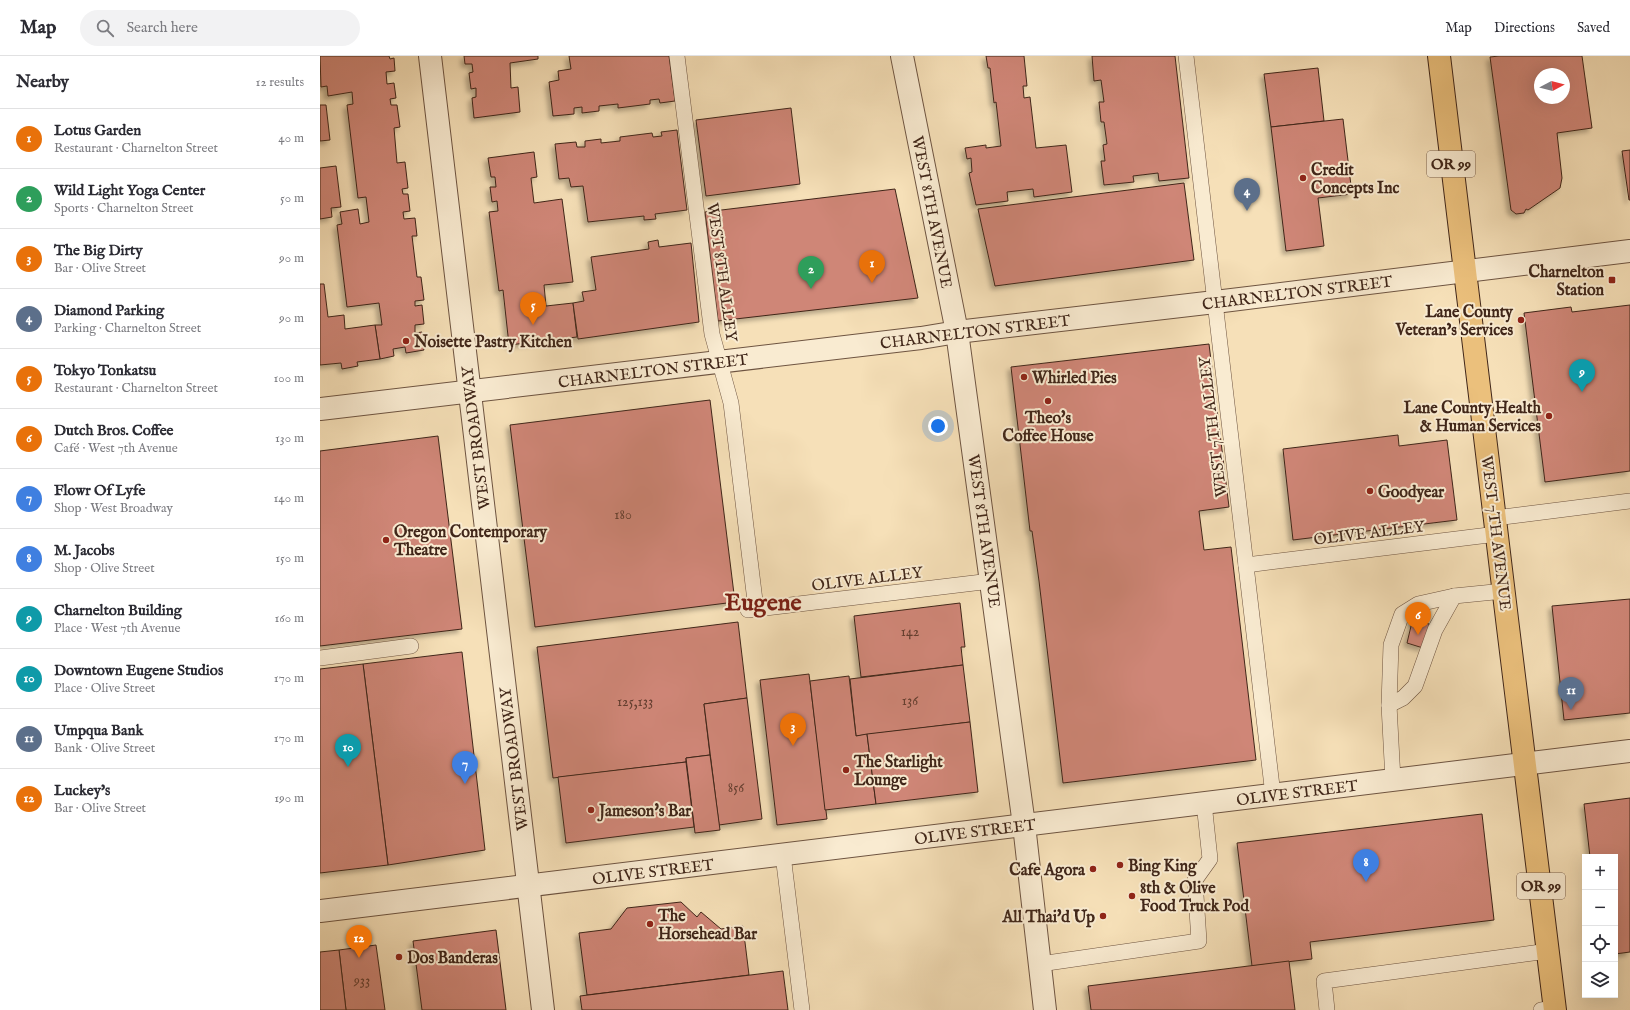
<!DOCTYPE html>
<html lang="en">
<head>
<meta charset="utf-8">
<style>
  body { margin:0; font-family:"IM FELL English",serif; background:#f2f2f3; color:#2b2b33 }
  .controls { position:absolute; right:12px; bottom:12px; display:grid; overflow:hidden; border-radius:0px; box-shadow:0 4px 16px #0002 }
  .controls button { width:36px; height:36px; display:grid; place-items:center; padding:0; border:0; border-bottom:1px solid #e1e1e2; background:#fff; color:#2b2b33; font:20px sans-serif }
  .compass { position:absolute; left:1214px; top:12px; width:36px; height:36px; border-radius:50%; background:#fff; box-shadow:0 4px 16px #0002; rotate:83deg }
  .you { position:absolute; left:618px; top:370px; width:14px; height:14px; margin:-10px; border:3px solid #fff; border-radius:50%; background:#1a73e8; box-shadow:0 0 0 6px #1a73e833 }
  .badge { display:grid; place-items:center; width:26px; height:26px; border-radius:50%; background:#8f2418; color:#fff; font-size:13px; font-weight:700 }
  .pin { position:absolute; translate:-50% -33px; filter:drop-shadow(0 1px 2px #0008) }
  .pin::after { content:''; position:absolute; top:21px; width:14px; height:12px; background:inherit; clip-path:polygon(0 0,100% 0,50% 100%) }
  .list { margin:0; padding:0; list-style:none }
  h2 { display:flex; justify-content:space-between; align-items:center; height:52px; margin:0; padding:0 16px; font-size:17px }
  h2 small { font-size:13px; font-weight:400; color:#7c7c81 }
  .list li { display:grid; grid-template-columns:26px 1fr auto; gap:12px; align-items:center; box-sizing:border-box; height:60px; padding:0 16px; border-top:1px solid #e1e1e2 }
  .list b { display:block; font-size:15px; white-space:nowrap }
  .list p { margin:0; font-size:13px; white-space:nowrap; color:#7c7c81 }
  .list em { font-size:13px; font-style:normal; color:#7c7c81 }
  .icon { flex:none; width:22px; height:22px; fill:none; stroke:currentColor; stroke-width:2; stroke-linecap:round; stroke-linejoin:round }
  .map { position:relative; flex:none; width:1310px; height:954px; overflow:hidden }
  header { display:flex; align-items:center; gap:24px; box-sizing:border-box; height:56px; padding:0 20px; background:#fff; border-bottom:1px solid #e1e1e2 }
  header strong { font-size:19px }
  nav { display:flex; gap:22px; margin-inline-start:auto; font-size:14px }
  .search { width:280px; height:36px; background:#f2f2f3; display:flex; align-items:center; gap:10px; box-sizing:border-box; padding:0 14px; border-radius:22px; color:#7c7c81; font-size:15px }
  main { display:flex }
  aside { flex:1; background:#fff }
  .map>svg:first-child { display:block }
  .building { fill:#cf8677; stroke:#402619; fill-rule:evenodd; filter:url(#shadow) }
  .lines { fill:none; stroke-linecap:round; stroke-linejoin:round }
  .service-casing { stroke:#6e5441; stroke-width:16 }
  .minor-casing { stroke:#6e5441; stroke-width:24 }
  .tertiary-casing { stroke:#6e5441; stroke-width:24 }
  .primary-casing { stroke:#402619; stroke-width:24 }
  .service { stroke:#f9ebd1; stroke-width:15 }
  .minor { stroke:#f9ebd1; stroke-width:22 }
  .tertiary { stroke:#f9ebd1; stroke-width:22 }
  .primary { stroke:#ebc07c; stroke-width:22 }
  .poi-dot { fill:#8f2418; stroke:#f9ebd1; stroke-width:1.5 }
  .labels { text-anchor:middle; stroke-width:4; stroke-linejoin:round; paint-order:stroke }
  .number-label { font-size:14px; fill:#643e30 }
  .shield { fill:#f9ebd1; stroke:#786150; stroke-width:1 }
  .shield-label { font-size:15px; font-weight:bold; fill:#402619 }
  .poi-label { font-size:16px; font-weight:bold; fill:#402619; stroke:#f9ebd1; text-anchor:start }
  .street-label { font-size:16px; fill:#402619; stroke:#f9ebd1 }
  .town-label { font-size:24px; font-weight:bold; fill:#7a1f14; stroke:#f9ebd1 }
</style>
</head>
<body>
<header>
<strong>Map</strong>
<div class="search"><svg class="icon" aria-label="search" viewBox="0 0 24 24"><circle cx="10" cy="10" r="6"/><path d="M15 15l6 6"/></svg>Search here</div>
<nav><a>Map</a><a>Directions</a><a>Saved</a></nav>
</header>
<main>
<aside>
<h2>Nearby<small>12 results</small></h2>
<ul class="list">
<li><span class="badge" style="background:#e8710a">1</span><div><b>Lotus Garden</b><p>Restaurant · Charnelton Street</p></div><em>40 m</em></li>
<li><span class="badge" style="background:#2e9e5b">2</span><div><b>Wild Light Yoga Center</b><p>Sports · Charnelton Street</p></div><em>50 m</em></li>
<li><span class="badge" style="background:#e8710a">3</span><div><b>The Big Dirty</b><p>Bar · Olive Street</p></div><em>90 m</em></li>
<li><span class="badge" style="background:#5c6f8a">4</span><div><b>Diamond Parking</b><p>Parking · Charnelton Street</p></div><em>90 m</em></li>
<li><span class="badge" style="background:#e8710a">5</span><div><b>Tokyo Tonkatsu</b><p>Restaurant · Charnelton Street</p></div><em>100 m</em></li>
<li><span class="badge" style="background:#e8710a">6</span><div><b>Dutch Bros. Coffee</b><p>Café · West 7th Avenue</p></div><em>130 m</em></li>
<li><span class="badge" style="background:#3f7fe0">7</span><div><b>Flowr Of Lyfe</b><p>Shop · West Broadway</p></div><em>140 m</em></li>
<li><span class="badge" style="background:#3f7fe0">8</span><div><b>M. Jacobs</b><p>Shop · Olive Street</p></div><em>150 m</em></li>
<li><span class="badge" style="background:#0f9aa8">9</span><div><b>Charnelton Building</b><p>Place · West 7th Avenue</p></div><em>160 m</em></li>
<li><span class="badge" style="background:#0f9aa8">10</span><div><b>Downtown Eugene Studios</b><p>Place · Olive Street</p></div><em>170 m</em></li>
<li><span class="badge" style="background:#5c6f8a">11</span><div><b>Umpqua Bank</b><p>Bank · Olive Street</p></div><em>170 m</em></li>
<li><span class="badge" style="background:#e8710a">12</span><div><b>Luckey's</b><p>Bar · Olive Street</p></div><em>190 m</em></li>
</ul>
</aside>
<div class="map">
<svg width="1310" height="954" viewBox="0 0 1310 954">
  <defs>
    <filter id="shadow"><feDropShadow dx="-3.5" dy="3.5" stdDeviation="2" flood-color="#0004"/></filter>
  </defs>
  <rect width="100%" height="100%" fill="#f6e0b8"/>
  <filter id="stains"><feTurbulence type="fractalNoise" baseFrequency=".005" numOctaves="4"/><feColorMatrix values="0 0 0 0 .2 0 0 0 0 .09 0 0 0 0 .02 0 0 0 .5 -.17"/></filter>
  <radialGradient id="worn" r=".72"><stop offset=".6" stop-color="#630" stop-opacity="0"/><stop offset="1" stop-color="#630" stop-opacity=".3"/></radialGradient>
  <g class="building">
    <path d="M 0,0 L 69,0 L 70,3 L 74,2 L 75,15 L 66,16 L 67,28 L 74,27 L 76,42 L 70,43 L 71,49 L 77,49 L 80,71 L 74,72 L 77,107 L 85,106 L 88,132 L 82,133 L 83,138 L 88,138 L 90,155 L 83,156 L 84,163 L 95,162 L 97,180 L 92,180 L 97,221 L 101,221 L 104,244 L 95,245 L 95,250 L 102,249 L 104,268 L 95,269 L 95,277 L 102,276 L 104,294 L 86,297 L 85,291 L 73,293 L 74,300 L 60,303 L 55,269 L 62,269 L 59,247 L 27,251 L 17,169 L 22,168 L 20,156 L 38,153 L 40,168 L 49,166 L 46,141 L 38,142 L 27,49 L 33,48 L 32,36 L 8,40 L 7,30 L 1,31 Z"/>
    <path d="M 144,0 L 218,0 L 218,3 L 190,7 L 191,32 L 198,31 L 200,56 L 154,62 L 152,42 L 156,41 L 156,32 L 151,33 L 149,17 L 153,16 L 152,8 L 145,8 Z"/>
    <path d="M 249,0 L 349,0 L 355,45 L 340,47 L 339,43 L 330,44 L 330,48 L 298,52 L 298,48 L 279,50 L 279,55 L 262,57 L 262,51 L 254,52 L 254,58 L 233,60 L 229,26 L 239,24 L 238,15 L 251,13 Z"/>
    <path d="M 666,0 L 704,0 L 707,30 L 703,30 L 704,42 L 710,41 L 716,92 L 746,89 L 752,136 L 714,141 L 713,133 L 687,136 L 688,145 L 656,149 L 649,117 L 652,116 L 651,102 L 647,103 L 645,92 L 666,89 L 666,92 L 681,90 L 676,46 L 674,47 L 670,12 L 668,12 Z"/>
    <path d="M 772,0 L 855,0 L 869,122 L 839,125 L 838,117 L 813,120 L 814,126 L 784,129 L 781,105 L 785,105 L 783,89 L 787,88 L 784,66 L 781,66 L 779,46 L 784,46 L 781,24 L 774,25 Z"/>
    <path d="M 1179,0 L 1262,0 L 1272,72 L 1237,77 L 1242,122 L 1240,132 L 1208,154 L 1206,153 L 1204,157 L 1196,158 L 1191,154 L 1170,1 ZM 1220,18 L 1244,18 L 1244,42 L 1220,42 Z"/>
    <path d="M 998,12 L 1004,65 L 951,71 L 944,18 Z"/>
    <path d="M 0,49 L 6,49 L 10,84 L 0,85 Z"/>
    <path d="M 471,52 L 480,128 L 386,140 L 376,64 Z"/>
    <path d="M 1023,63 L 1032,138 L 998,142 L 1004,190 L 966,195 L 951,71 Z"/>
    <path d="M 357,74 L 367,154 L 335,158 L 336,163 L 324,164 L 324,160 L 268,166 L 263,130 L 251,131 L 249,122 L 239,123 L 235,88 L 256,86 L 257,91 L 265,91 L 265,85 L 281,83 L 281,87 L 300,85 L 300,81 L 332,77 L 333,81 L 342,80 L 341,76 Z"/>
    <path d="M 1310,94 L 1310,144 L 1309,144 L 1302,95 Z"/>
    <path d="M 214,96 L 217,121 L 211,122 L 214,147 L 242,143 L 253,226 L 224,229 L 226,250 L 253,247 L 257,281 L 189,289 L 183,234 L 179,235 L 169,156 L 178,155 L 177,145 L 172,146 L 170,131 L 176,131 L 175,121 L 171,121 L 168,102 Z"/>
    <path d="M 16,110 L 21,151 L 11,152 L 12,161 L 0,163 L 0,112 Z"/>
    <path d="M 864,127 L 874,204 L 675,230 L 658,153 Z"/>
    <path d="M 575,133 L 598,242 L 398,265 L 385,156 Z"/>
    <path d="M 338,184 L 339,191 L 371,187 L 379,266 L 258,283 L 253,247 L 264,245 L 262,236 L 276,234 L 271,201 L 329,193 L 328,186 Z"/>
    <path d="M 0,228 L 4,228 L 8,261 L 24,259 L 25,273 L 55,269 L 60,303 L 37,306 L 38,310 L 22,313 L 21,307 L 0,309 Z"/>
    <path d="M 1310,249 L 1310,415 L 1225,426 L 1204,257 L 1251,251 L 1252,256 Z"/>
    <path d="M 889,288 L 909,451 L 879,455 L 884,494 L 911,491 L 936,704 L 743,727 L 719,525 L 712,475 L 710,475 L 691,311 Z"/>
    <path d="M 390,344 L 415,546 L 215,571 L 190,369 Z"/>
    <path d="M 1078,379 L 1079,390 L 1127,384 L 1137,464 L 973,484 L 963,393 Z"/>
    <path d="M 118,380 L 142,573 L 0,590 L 0,395 Z"/>
    <path d="M 1310,543 L 1310,657 L 1244,664 L 1232,550 Z"/>
    <path d="M 640,547 L 645,591 L 641,591 L 643,609 L 541,621 L 534,560 Z"/>
    <path d="M 1096,564 L 1109,568 L 1110,571 L 1103,592 L 1087,587 L 1092,566 Z"/>
    <path d="M 418,566 L 427,642 L 384,648 L 390,699 L 366,702 L 366,706 L 233,722 L 217,591 Z"/>
    <path d="M 142,596 L 165,794 L 68,809 L 43,608 Z"/>
    <path d="M 43,608 L 68,809 L 0,817 L 0,613 Z"/>
    <path d="M 643,609 L 650,666 L 536,680 L 530,623 Z"/>
    <path d="M 489,618 L 507,763 L 457,769 L 440,624 Z"/>
    <path d="M 529,620 L 536,680 L 547,678 L 556,748 L 505,754 L 490,625 Z"/>
    <path d="M 427,642 L 442,763 L 399,769 L 384,648 Z"/>
    <path d="M 650,666 L 658,736 L 556,748 L 547,678 Z"/>
    <path d="M 390,699 L 400,774 L 375,777 L 366,702 Z"/>
    <path d="M 366,706 L 374,771 L 246,787 L 238,721 Z"/>
    <path d="M 1310,742 L 1310,896 L 1295,898 L 1295,801 L 1270,801 L 1264,748 Z"/>
    <path d="M 1162,758 L 1174,864 L 990,886 L 992,903 L 932,910 L 917,787 Z"/>
    <path d="M 361,846 L 377,861 L 381,856 L 401,873 L 423,870 L 429,919 L 267,939 L 259,877 L 291,873 L 307,852 Z"/>
    <path d="M 176,874 L 186,954 L 102,954 L 93,885 Z"/>
    <path d="M 56,889 L 65,954 L 26,954 L 19,894 Z"/>
    <path d="M 19,894 L 26,954 L 0,954 L 0,896 Z"/>
    <path d="M 969,905 L 975,954 L 771,954 L 768,930 Z"/>
    <path d="M 463,915 L 468,954 L 262,954 L 260,940 Z"/>
  </g>
  <g class="lines">
    <defs>
      <g id="service">
        <path d="M 357,0 L 392,278 L 411,347 L 436,553"/>
        <path d="M 866,0 L 953,739"/>
        <path d="M 1175,462 L 1310,445"/>
        <path d="M 926,509 L 1177,478"/>
        <path d="M 428,554 L 671,525"/>
        <path d="M 0,602 L 91,590"/>
        <path d="M 1069,649 L 1083,642 L 1095,630 L 1115,574 L 1134,540"/>
        <path d="M 1073,724 L 1069,649 L 1071,589 L 1082,558 L 1098,548 L 1134,540 L 1184,535"/>
        <path d="M 463,799 L 482,954"/>
        <path d="M 720,908 L 879,885 L 875,824 L 890,803 L 884,747"/>
        <path d="M 1007,954 L 1004,925 L 1228,895"/>
        <path d="M 1221,954 L 1235,952"/>
      </g>
      <path id="minor" d="M 110,0 L 223,954"/>
      <g id="tertiary">
        <path d="M 582,0 L 637,276 L 704,769 L 725,954"/>
        <path d="M 0,353 L 601,282 L 637,276 L 895,246 L 1310,195"/>
        <path d="M 0,855 L 1310,695"/>
      </g>
      <path id="primary" d="M 1119,0 C 1155,318 1197,636 1235,954"/>
    </defs>
    <use href="#service" class="service-casing"/>
    <use href="#minor" class="minor-casing"/>
    <use href="#tertiary" class="tertiary-casing"/>
    <use href="#primary" class="primary-casing"/>
    <use href="#service" class="service"/>
    <use href="#minor" class="minor"/>
    <use href="#tertiary" class="tertiary"/>
    <use href="#primary" class="primary"/>
  </g>
  <g class="poi-dot">
    <circle cx="983" cy="122" r="4"/>
    <rect x="1288" y="220" width="8" height="8" rx="2"/>
    <circle cx="1201" cy="264" r="4"/>
    <circle cx="86" cy="285" r="4"/>
    <circle cx="704" cy="321" r="4"/>
    <circle cx="728" cy="345" r="4"/>
    <circle cx="1229" cy="360" r="4"/>
    <circle cx="1050" cy="435" r="4"/>
    <circle cx="66" cy="484" r="4"/>
    <circle cx="526" cy="714" r="4"/>
    <circle cx="271" cy="754" r="4"/>
    <circle cx="800" cy="809" r="4"/>
    <circle cx="773" cy="813" r="4"/>
    <circle cx="812" cy="840" r="4"/>
    <circle cx="783" cy="860" r="4"/>
    <circle cx="330" cy="868" r="4"/>
    <circle cx="79" cy="901" r="4"/>
  </g>
  <g class="labels">
    <g class="number-label">
      <text x="303" y="463">180</text>
      <text x="590" y="580">142</text>
      <text x="590" y="649">136</text>
      <text x="315" y="650">125,133</text>
      <text x="416" y="736">856</text>
      <text x="42" y="929">933</text>
    </g>
    <g class="shield">
      <rect x="1107" y="95" width="48" height="26" rx="3"/>
      <rect x="1197" y="817" width="48" height="26" rx="3"/>
    </g>
    <g class="shield-label">
      <text x="1131" y="113">OR 99</text>
      <text x="1221" y="835">OR 99</text>
    </g>
    <g class="poi-label">
      <text x="991" y="119">Credit<tspan x="991" dy="18">Concepts Inc</tspan></text>
      <text x="1284" y="221" text-anchor="end">Charnelton<tspan x="1284" dy="18">Station</tspan></text>
      <text x="1193" y="261" text-anchor="end">Lane County<tspan x="1193" dy="18">Veteran’s Services</tspan></text>
      <text x="94" y="291">Noisette Pastry Kitchen</text>
      <text x="712" y="327">Whirled Pies</text>
      <text x="1221" y="357" text-anchor="end">Lane County Health<tspan x="1221" dy="18">&amp; Human Services</tspan></text>
      <text x="728" y="367" text-anchor="middle">Theo's<tspan x="728" dy="18">Coffee House</tspan></text>
      <text x="1058" y="441">Goodyear</text>
      <text x="74" y="481">Oregon Contemporary<tspan x="74" dy="18">Theatre</tspan></text>
      <text x="534" y="711">The Starlight<tspan x="534" dy="18">Lounge</tspan></text>
      <text x="279" y="760">Jameson's Bar</text>
      <text x="808" y="815">Bing King</text>
      <text x="765" y="819" text-anchor="end">Cafe Agora</text>
      <text x="820" y="837">8th &amp; Olive<tspan x="820" dy="18">Food Truck Pod</tspan></text>
      <text x="338" y="865">The<tspan x="338" dy="18">Horsehead Bar</tspan></text>
      <text x="775" y="866" text-anchor="end">All Thai'd Up</text>
      <text x="87" y="907">Dos Banderas</text>
    </g>
    <g class="street-label">
      <text transform="translate(613 156) rotate(79)" y="6">WEST 8TH AVENUE</text>
      <text transform="translate(403 216) rotate(82)" y="6">WEST 8TH ALLEY</text>
      <text transform="translate(977 236) rotate(-7)" y="6">CHARNELTON STREET</text>
      <text transform="translate(655 275) rotate(-7)" y="6">CHARNELTON STREET</text>
      <text transform="translate(333 314) rotate(-7)" y="6">CHARNELTON STREET</text>
      <text transform="translate(892 371) rotate(-97)" y="6">WEST 7TH ALLEY</text>
      <text transform="translate(155 382) rotate(-97)" y="6">WEST BROADWAY</text>
      <text transform="translate(665 475) rotate(82)" y="6">WEST 8TH AVENUE</text>
      <text transform="translate(1049 476) rotate(-7)" y="6">OLIVE ALLEY</text>
      <text transform="translate(1177 477) rotate(83)" y="6">WEST 7TH AVENUE</text>
      <text transform="translate(547 522) rotate(-7)" y="6">OLIVE ALLEY</text>
      <text transform="translate(193 703) rotate(-97)" y="6">WEST BROADWAY</text>
      <text transform="translate(977 736) rotate(-7)" y="6">OLIVE STREET</text>
      <text transform="translate(655 775) rotate(-7)" y="6">OLIVE STREET</text>
      <text transform="translate(333 815) rotate(-7)" y="6">OLIVE STREET</text>
    </g>
    <g class="town-label">
      <text x="443" y="554">Eugene</text>
    </g>
  </g>
  <rect width="100%" height="100%" filter="url(#stains)"/>
  <rect width="100%" height="100%" fill="url(#worn)"/>
</svg>
<div class="controls">
<button>+</button>
<button>−</button>
<button><svg class="icon" aria-label="locate" viewBox="0 0 24 24"><circle cx="12" cy="12" r="6"/><path d="M12 2v4M12 18v4M2 12h4M18 12h4"/></svg></button>
<button><svg class="icon" aria-label="layers" viewBox="0 0 24 24"><path d="M12 4l9 5-9 5-9-5zM3 14l9 5 9-5"/></svg></button>
</div>
<svg class="compass" viewBox="-18 -18 36 36"><path d="M0-13l5 13h-10z" fill="#e53935"/><path d="M0 13l5-13h-10z" fill="#7c7c81"/></svg>
<div class="you"></div>
<div class="pin badge" style="left:552px;top:227px;background:#e8710a">1</div>
<div class="pin badge" style="left:491px;top:233px;background:#2e9e5b">2</div>
<div class="pin badge" style="left:473px;top:690px;background:#e8710a">3</div>
<div class="pin badge" style="left:927px;top:155px;background:#5c6f8a">4</div>
<div class="pin badge" style="left:213px;top:269px;background:#e8710a">5</div>
<div class="pin badge" style="left:1098px;top:579px;background:#e8710a">6</div>
<div class="pin badge" style="left:145px;top:728px;background:#3f7fe0">7</div>
<div class="pin badge" style="left:1046px;top:826px;background:#3f7fe0">8</div>
<div class="pin badge" style="left:1262px;top:336px;background:#0f9aa8">9</div>
<div class="pin badge" style="left:28px;top:711px;background:#0f9aa8">10</div>
<div class="pin badge" style="left:1251px;top:654px;background:#5c6f8a">11</div>
<div class="pin badge" style="left:39px;top:902px;background:#e8710a">12</div>
</div>
</main>
</body>
</html>
